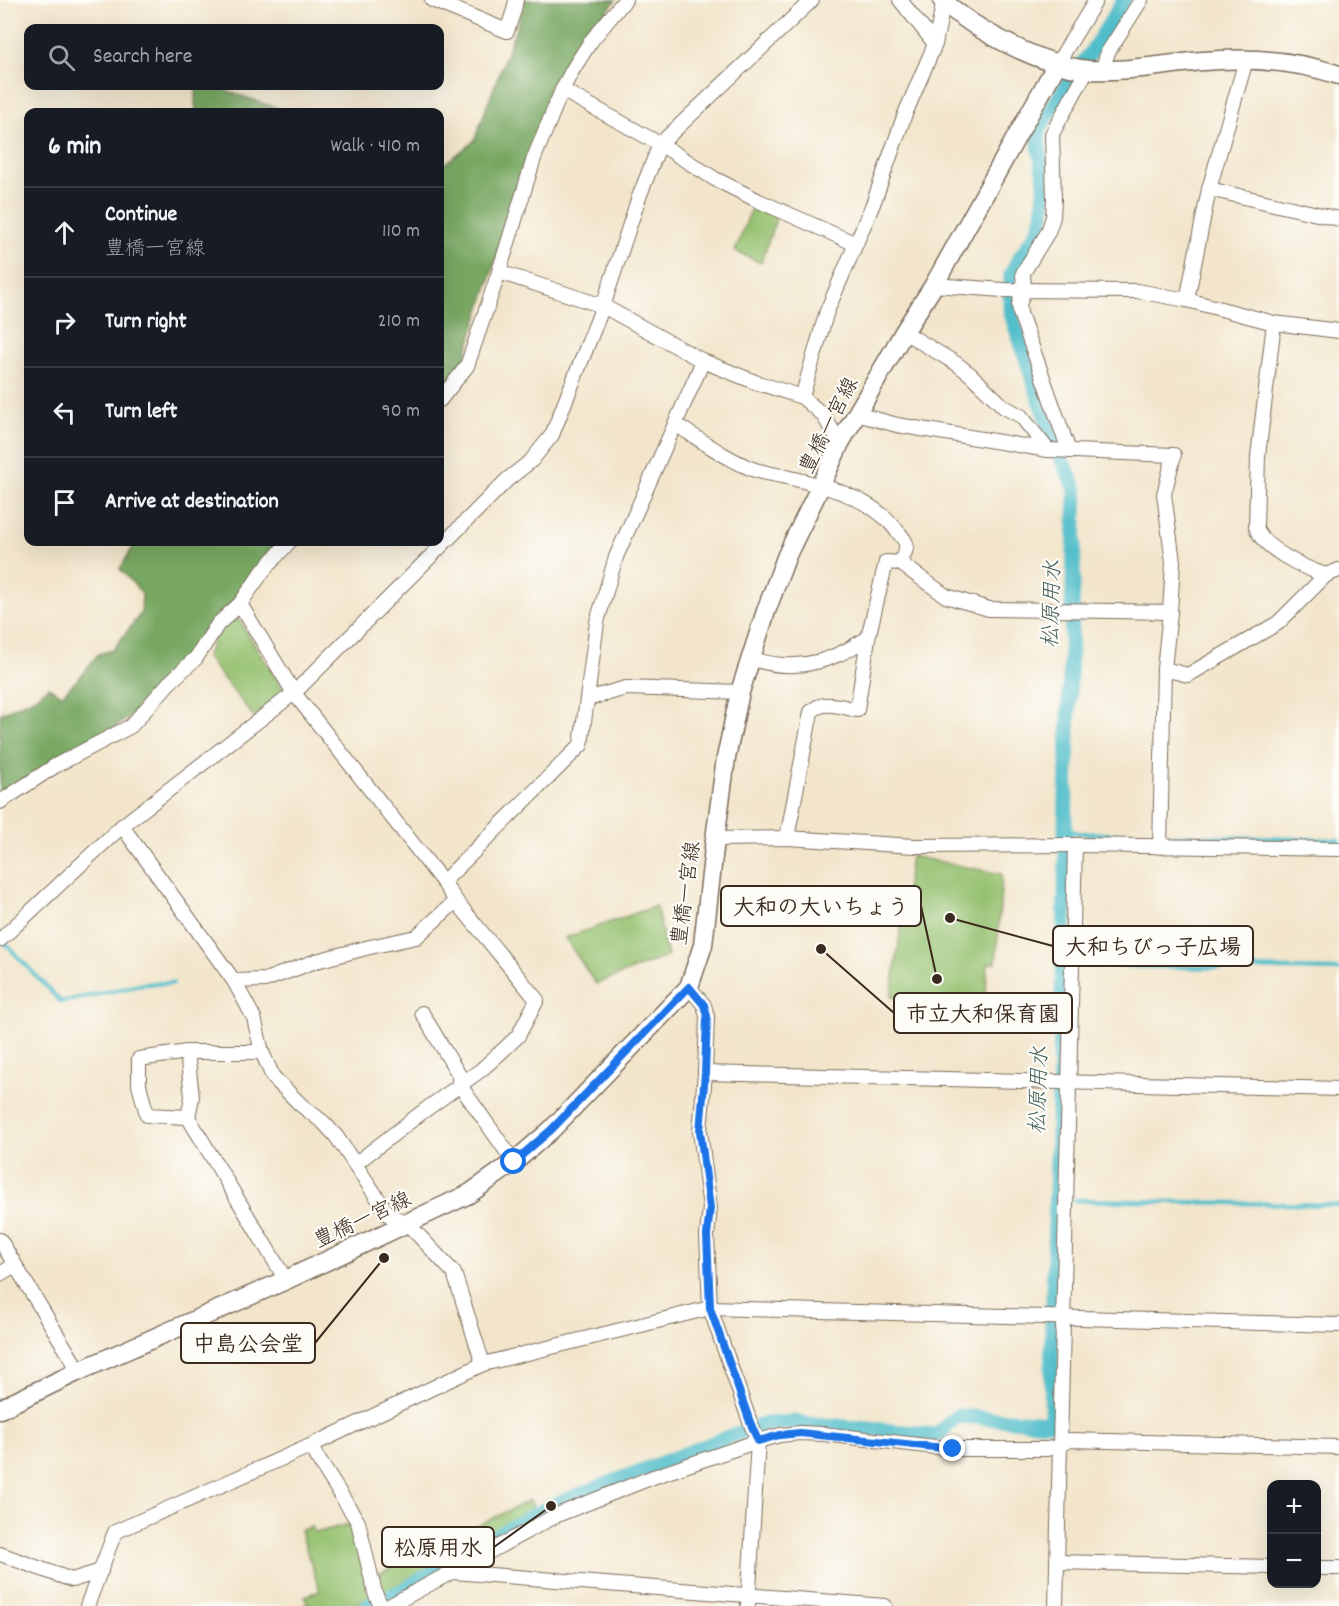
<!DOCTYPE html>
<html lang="en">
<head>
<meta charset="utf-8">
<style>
  body { margin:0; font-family:Dekko,"Klee One",sans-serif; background:#20242c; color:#f1f3f6 }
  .controls { position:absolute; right:18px; bottom:18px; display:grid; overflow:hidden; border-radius:12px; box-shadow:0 6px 24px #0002 }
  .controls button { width:54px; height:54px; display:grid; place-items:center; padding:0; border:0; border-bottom:2px solid #363941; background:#171b24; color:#f1f3f6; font:30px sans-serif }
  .stop { position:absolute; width:18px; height:18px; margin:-14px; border:4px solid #1a73e8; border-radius:50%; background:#fff }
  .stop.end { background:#1a73e8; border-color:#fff; box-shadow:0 2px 6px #0008 }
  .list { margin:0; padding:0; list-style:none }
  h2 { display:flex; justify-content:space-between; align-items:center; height:78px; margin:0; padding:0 24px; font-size:26px }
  h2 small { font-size:20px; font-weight:400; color:#9ea1a6 }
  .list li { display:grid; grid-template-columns:39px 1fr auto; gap:18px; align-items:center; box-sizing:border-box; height:90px; padding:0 24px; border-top:2px solid #363941 }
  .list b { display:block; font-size:22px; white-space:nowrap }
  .list p { margin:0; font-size:20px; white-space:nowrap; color:#9ea1a6 }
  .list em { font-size:20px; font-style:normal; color:#9ea1a6 }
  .icon { flex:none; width:33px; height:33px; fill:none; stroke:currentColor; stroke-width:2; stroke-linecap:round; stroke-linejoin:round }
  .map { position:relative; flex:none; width:1339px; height:1606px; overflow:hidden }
  .search { position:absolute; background:#171b24; box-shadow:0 6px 24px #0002; left:24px; top:24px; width:420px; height:66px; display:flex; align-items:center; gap:15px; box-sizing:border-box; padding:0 21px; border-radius:12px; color:#9ea1a6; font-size:22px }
  .panel { position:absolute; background:#171b24; box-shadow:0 6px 24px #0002; left:24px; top:108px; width:420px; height:438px; border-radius:12px }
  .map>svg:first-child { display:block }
  .green { fill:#95c16f; stroke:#687646; stroke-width:1.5 }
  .forest { fill:#78a762; stroke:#5a6840; stroke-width:1.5 }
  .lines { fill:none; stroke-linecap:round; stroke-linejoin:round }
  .stream { stroke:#51beca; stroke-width:4.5 }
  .canal { stroke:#51beca; stroke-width:15 }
  .minor-casing { stroke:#7b6b5b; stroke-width:16 }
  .major-casing { stroke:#7b6b5b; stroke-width:21 }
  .minor { stroke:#fff; stroke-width:14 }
  .major { stroke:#fff; stroke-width:18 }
  .route { stroke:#1a73e8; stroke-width:8 }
  .labels { text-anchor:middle; stroke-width:4.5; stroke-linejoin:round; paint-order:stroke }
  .street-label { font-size:21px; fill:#3b2a1e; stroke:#fdfcf7 }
  .water-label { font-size:22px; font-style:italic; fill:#435e5a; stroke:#fdfcf7 }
  .leader { fill:none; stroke:#3b2a1e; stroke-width:2 }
  .callout-dot { fill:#3b2a1e; stroke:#fdfcf7; stroke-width:2 }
  .callout { fill:#fdfcf7; stroke:#3b2a1e; stroke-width:2 }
  .callout-label { font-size:22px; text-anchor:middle; font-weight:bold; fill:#3b2a1e }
</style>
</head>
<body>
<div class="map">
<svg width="1339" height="1606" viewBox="0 0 1339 1606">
  <rect width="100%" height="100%" fill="#fdfcf7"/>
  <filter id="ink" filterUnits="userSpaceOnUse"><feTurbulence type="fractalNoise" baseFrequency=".0167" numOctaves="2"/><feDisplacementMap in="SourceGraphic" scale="12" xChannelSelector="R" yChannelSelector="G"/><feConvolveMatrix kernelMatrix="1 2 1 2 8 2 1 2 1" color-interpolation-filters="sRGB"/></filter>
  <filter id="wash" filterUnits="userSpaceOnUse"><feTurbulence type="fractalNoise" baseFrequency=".008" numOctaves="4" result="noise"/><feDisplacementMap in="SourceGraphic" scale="24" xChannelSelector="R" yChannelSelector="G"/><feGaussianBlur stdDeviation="1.35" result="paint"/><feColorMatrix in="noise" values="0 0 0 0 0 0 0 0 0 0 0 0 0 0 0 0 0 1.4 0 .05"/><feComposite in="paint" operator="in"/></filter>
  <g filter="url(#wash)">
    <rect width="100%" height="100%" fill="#f2e5cb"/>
    <g class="green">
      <path d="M 754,202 L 778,213 L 761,263 L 735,251 Z"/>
      <path d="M 237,617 L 285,692 L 254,717 L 206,657 C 216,636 215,628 237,617 Z"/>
      <path d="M 911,856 L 1002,874 L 996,963 L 988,963 L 984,1011 L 891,997 Z"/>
      <path d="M 656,906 L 668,956 L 596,984 L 565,938 Z"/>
      <path d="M 530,1500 L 533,1508 L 398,1585 L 381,1593 L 376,1575 Z"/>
      <path d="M 354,1523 L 372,1597 L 349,1606 L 302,1606 L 308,1604 L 305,1596 L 320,1591 L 300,1530 L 312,1527 L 314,1533 Z"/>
    </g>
    <g class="forest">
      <path d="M 524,0 L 616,0 L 585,39 L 528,158 L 465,358 L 458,368 L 440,392 L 440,173 L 441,167 L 474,141 L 523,9 Z"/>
      <path d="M 197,86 L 212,86 L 289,112 L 196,112 L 195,101 Z"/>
      <path d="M 136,542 L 282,542 L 238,595 L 214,621 L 192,652 L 135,713 L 118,725 L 0,796 L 0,714 L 36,697 L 48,687 L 62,695 L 81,676 L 98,654 L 113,650 L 141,613 L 142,593 L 120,569 Z"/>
    </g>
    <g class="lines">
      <g class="stream">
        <path d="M 1065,828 L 1078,833 L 1150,836"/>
        <path d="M 1170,836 L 1339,840"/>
        <path d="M 2,940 L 61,1002 L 144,984 L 173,983"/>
        <path d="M 1079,965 L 1339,970"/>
        <path d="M 1074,1200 L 1339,1205"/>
      </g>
      <path class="canal" d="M 367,1606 L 401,1591 L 506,1530 L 551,1506 L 736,1434 L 766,1424 L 791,1422 L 937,1435 L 957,1416 L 1051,1423 L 1052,1327 L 1066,858 L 1065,828 L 1076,490 L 1054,443 L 1011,314 L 1010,306 L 1011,274 L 1018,260 L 1037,232 L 1043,216 L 1045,184 L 1039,145 L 1038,136 L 1040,129 L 1061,93 L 1096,45 L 1124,0"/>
    </g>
  </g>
  <g filter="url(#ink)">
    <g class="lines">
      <defs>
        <g id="minor">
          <path d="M 432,0 L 507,31 L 514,10 L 516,0"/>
          <path d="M 900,0 L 935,44"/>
          <path d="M 1057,64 L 1096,0"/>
          <path d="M 1102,70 L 1108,52 L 1141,0"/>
          <path d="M 562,90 L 660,144 L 715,179 L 759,201 L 856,244"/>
          <path d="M 1209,189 L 1339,219"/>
          <path d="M 499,272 L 603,306 L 703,361 L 755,382 L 802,397 L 823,415 L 840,443"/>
          <path d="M 934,285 L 1003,290 L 1137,291 L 1187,300 L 1274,323 L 1339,331"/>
          <path d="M 1187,300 L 1209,189 L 1246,60"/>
          <path d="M 1274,323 L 1258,456 L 1256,527 C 1261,548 1306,569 1326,575"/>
          <path d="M 904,332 L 957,364 L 970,374 L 1004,407 L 1021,416 L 1048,450"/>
          <path d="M 802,397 L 827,311 L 873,204 L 905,114 L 935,44 L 944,0"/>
          <path d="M 440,400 L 467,366 L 499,272 L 534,158 L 562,90 L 573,69 L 591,41 L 625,0"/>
          <path d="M 857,414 L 897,425 L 1048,450 L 1174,455 L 1164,494 L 1173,562 L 1170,612 L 1164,669 L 1160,847"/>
          <path d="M 675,424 C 701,440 726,459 755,470 C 765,473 777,475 787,477 C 825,486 868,496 894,527 C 908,544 910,543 900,563 L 946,596 L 989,609 L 1170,612"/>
          <path d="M 1069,451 L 1020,313 L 1019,305 L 1024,290 L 1023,273 L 1048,232 L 1053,217 L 1054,199 L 1052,134 L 1087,70"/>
          <path d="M 240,604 L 294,693 L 443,882 L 456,901 L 537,1000 L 518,1036 L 501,1052 L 481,1070 L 425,1110 L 355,1164"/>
          <path d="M 751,658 C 779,669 812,667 839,654 C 849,650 859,643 868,638"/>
          <path d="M 1164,669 L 1188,675 L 1278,623 L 1326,575 L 1339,570"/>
          <path d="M 587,699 L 626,688 L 740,692"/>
          <path d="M 0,802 L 55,766 L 131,726 L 169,683 L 196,658 L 218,624 L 240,604 L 263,571 L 289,542"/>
          <path d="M 122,826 L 234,981 L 254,1018 L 262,1052 L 273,1077 L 301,1105 L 324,1123 L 336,1136 L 389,1215 L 407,1223 L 454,1273 L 483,1364"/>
          <path d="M 787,838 L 811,712 C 822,699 842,707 857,710 L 868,638 L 886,562 L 900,563"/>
          <path d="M 715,839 L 787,838 L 914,846 L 1075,845 L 1339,849"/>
          <path d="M 443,882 L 581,745 L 597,622 L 616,557 L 703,361"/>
          <path d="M 0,940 L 122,826 L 294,693 L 508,479 L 531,461 L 552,435 L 603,306 L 639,197 L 660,144 L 812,0"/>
          <path d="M 234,981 L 265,980 L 316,961 L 370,947 L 416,937 L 456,901"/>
          <path d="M 689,987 L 704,1005 L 707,1016 L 705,1073 L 700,1131 L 710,1208 L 707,1235 L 710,1308 L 750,1422 L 758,1441 L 748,1606"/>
          <path d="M 422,1013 L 459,1075 L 459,1084 L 514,1162"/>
          <path d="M 187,1052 L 192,1097 L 188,1117 L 286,1280"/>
          <path d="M 705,1073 L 1339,1089"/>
          <path d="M 188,1117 L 147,1115 L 139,1085 L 139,1059 L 187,1052 L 262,1052"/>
          <path d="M 0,1240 L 79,1371"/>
          <path d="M 0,1274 L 15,1265"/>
          <path d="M 310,1446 L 358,1522 L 375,1593 L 381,1606"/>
          <path d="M 0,1554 L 72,1580 L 101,1571"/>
          <path d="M 1057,1562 L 1272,1567"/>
          <path d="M 1316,1568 L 1339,1568"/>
          <path d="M 453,1572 L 885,1606"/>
          <path d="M 87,1606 L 115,1532 L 310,1446 L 483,1364 L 710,1308 L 1339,1325"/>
          <path d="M 389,1606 L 557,1515 L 653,1477 L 758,1441 L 780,1435 L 800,1433 L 823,1434 L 953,1449 L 1047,1449 L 1060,1446 L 1070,1440 L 1339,1447"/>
          <path d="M 1056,1606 L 1075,845"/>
        </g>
        <g id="major">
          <path d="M 942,0 C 976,31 1042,66 1089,70 C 1127,72 1166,64 1203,61 C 1248,57 1296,61 1339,75"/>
          <path d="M 0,1409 L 79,1371 L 286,1280 L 469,1194 L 514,1162 L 551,1130 L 689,987 L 703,945 L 715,839 L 726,758 L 740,692 L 766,611 L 787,555 L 821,485 L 840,443 L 904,332 L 934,285 L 1057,64"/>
        </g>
      </defs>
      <use href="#minor" class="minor-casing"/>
      <use href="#major" class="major-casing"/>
      <use href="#minor" class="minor"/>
      <use href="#major" class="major"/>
    </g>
  </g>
  <g class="lines" filter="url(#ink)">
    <path class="route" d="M 514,1162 L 551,1130 L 689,987 L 704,1005 L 707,1016 L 705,1073 L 700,1131 L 710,1208 L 707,1235 L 710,1308 L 750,1422 L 758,1441 L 780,1435 L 800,1433 L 953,1449"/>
  </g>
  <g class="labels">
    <g class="street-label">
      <text transform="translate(828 425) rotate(-63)" y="7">豊橋一宮線</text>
      <text transform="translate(685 893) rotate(-82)" y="7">豊橋一宮線</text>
      <text transform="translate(362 1219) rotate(-25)" y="7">豊橋一宮線</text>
    </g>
    <g class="water-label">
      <text transform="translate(1050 604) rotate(-88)" y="8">松原用水</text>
      <text transform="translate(1037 1090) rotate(-88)" y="8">松原用水</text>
    </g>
  </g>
  <path class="leader" d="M937 979L921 906M950 918L1053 946M821 949L894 1013M384 1258L315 1343M551 1506L494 1547"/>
  <g class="callout-dot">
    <circle cx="937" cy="979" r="6"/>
    <circle cx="950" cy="918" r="6"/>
    <circle cx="821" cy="949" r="6"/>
    <circle cx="384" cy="1258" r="6"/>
    <circle cx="551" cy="1506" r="6"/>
  </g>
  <g class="callout">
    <rect x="721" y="886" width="200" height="40" rx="6"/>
    <rect x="1053" y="926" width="200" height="40" rx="6"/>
    <rect x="894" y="993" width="178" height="40" rx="6"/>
    <rect x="181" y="1323" width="134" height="40" rx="6"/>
    <rect x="382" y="1527" width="112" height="40" rx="6"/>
  </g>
  <g class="callout-label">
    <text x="821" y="914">大和の大いちょう</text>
    <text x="1153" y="954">大和ちびっ子広場</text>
    <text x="983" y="1021">市立大和保育園</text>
    <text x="248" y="1351">中島公会堂</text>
    <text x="438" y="1555">松原用水</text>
  </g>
</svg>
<div class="controls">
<button>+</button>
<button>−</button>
</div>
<div class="stop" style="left:514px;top:1162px"></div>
<div class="stop end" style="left:953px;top:1449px"></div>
<div class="search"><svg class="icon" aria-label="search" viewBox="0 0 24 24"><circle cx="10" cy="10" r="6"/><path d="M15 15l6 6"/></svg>Search here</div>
<section class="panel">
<h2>6 min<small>Walk · 410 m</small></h2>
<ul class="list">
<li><svg class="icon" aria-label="ahead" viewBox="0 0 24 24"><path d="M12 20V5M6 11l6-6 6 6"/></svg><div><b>Continue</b><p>豊橋一宮線</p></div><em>110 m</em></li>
<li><svg class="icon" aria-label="right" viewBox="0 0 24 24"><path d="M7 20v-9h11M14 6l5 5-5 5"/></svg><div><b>Turn right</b></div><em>210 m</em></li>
<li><svg class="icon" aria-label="left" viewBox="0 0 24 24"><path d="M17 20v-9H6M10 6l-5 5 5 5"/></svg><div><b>Turn left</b></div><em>90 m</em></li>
<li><svg class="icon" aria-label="arrive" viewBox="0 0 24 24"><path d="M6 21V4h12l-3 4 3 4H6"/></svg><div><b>Arrive at destination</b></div></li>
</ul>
</section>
</div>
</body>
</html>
